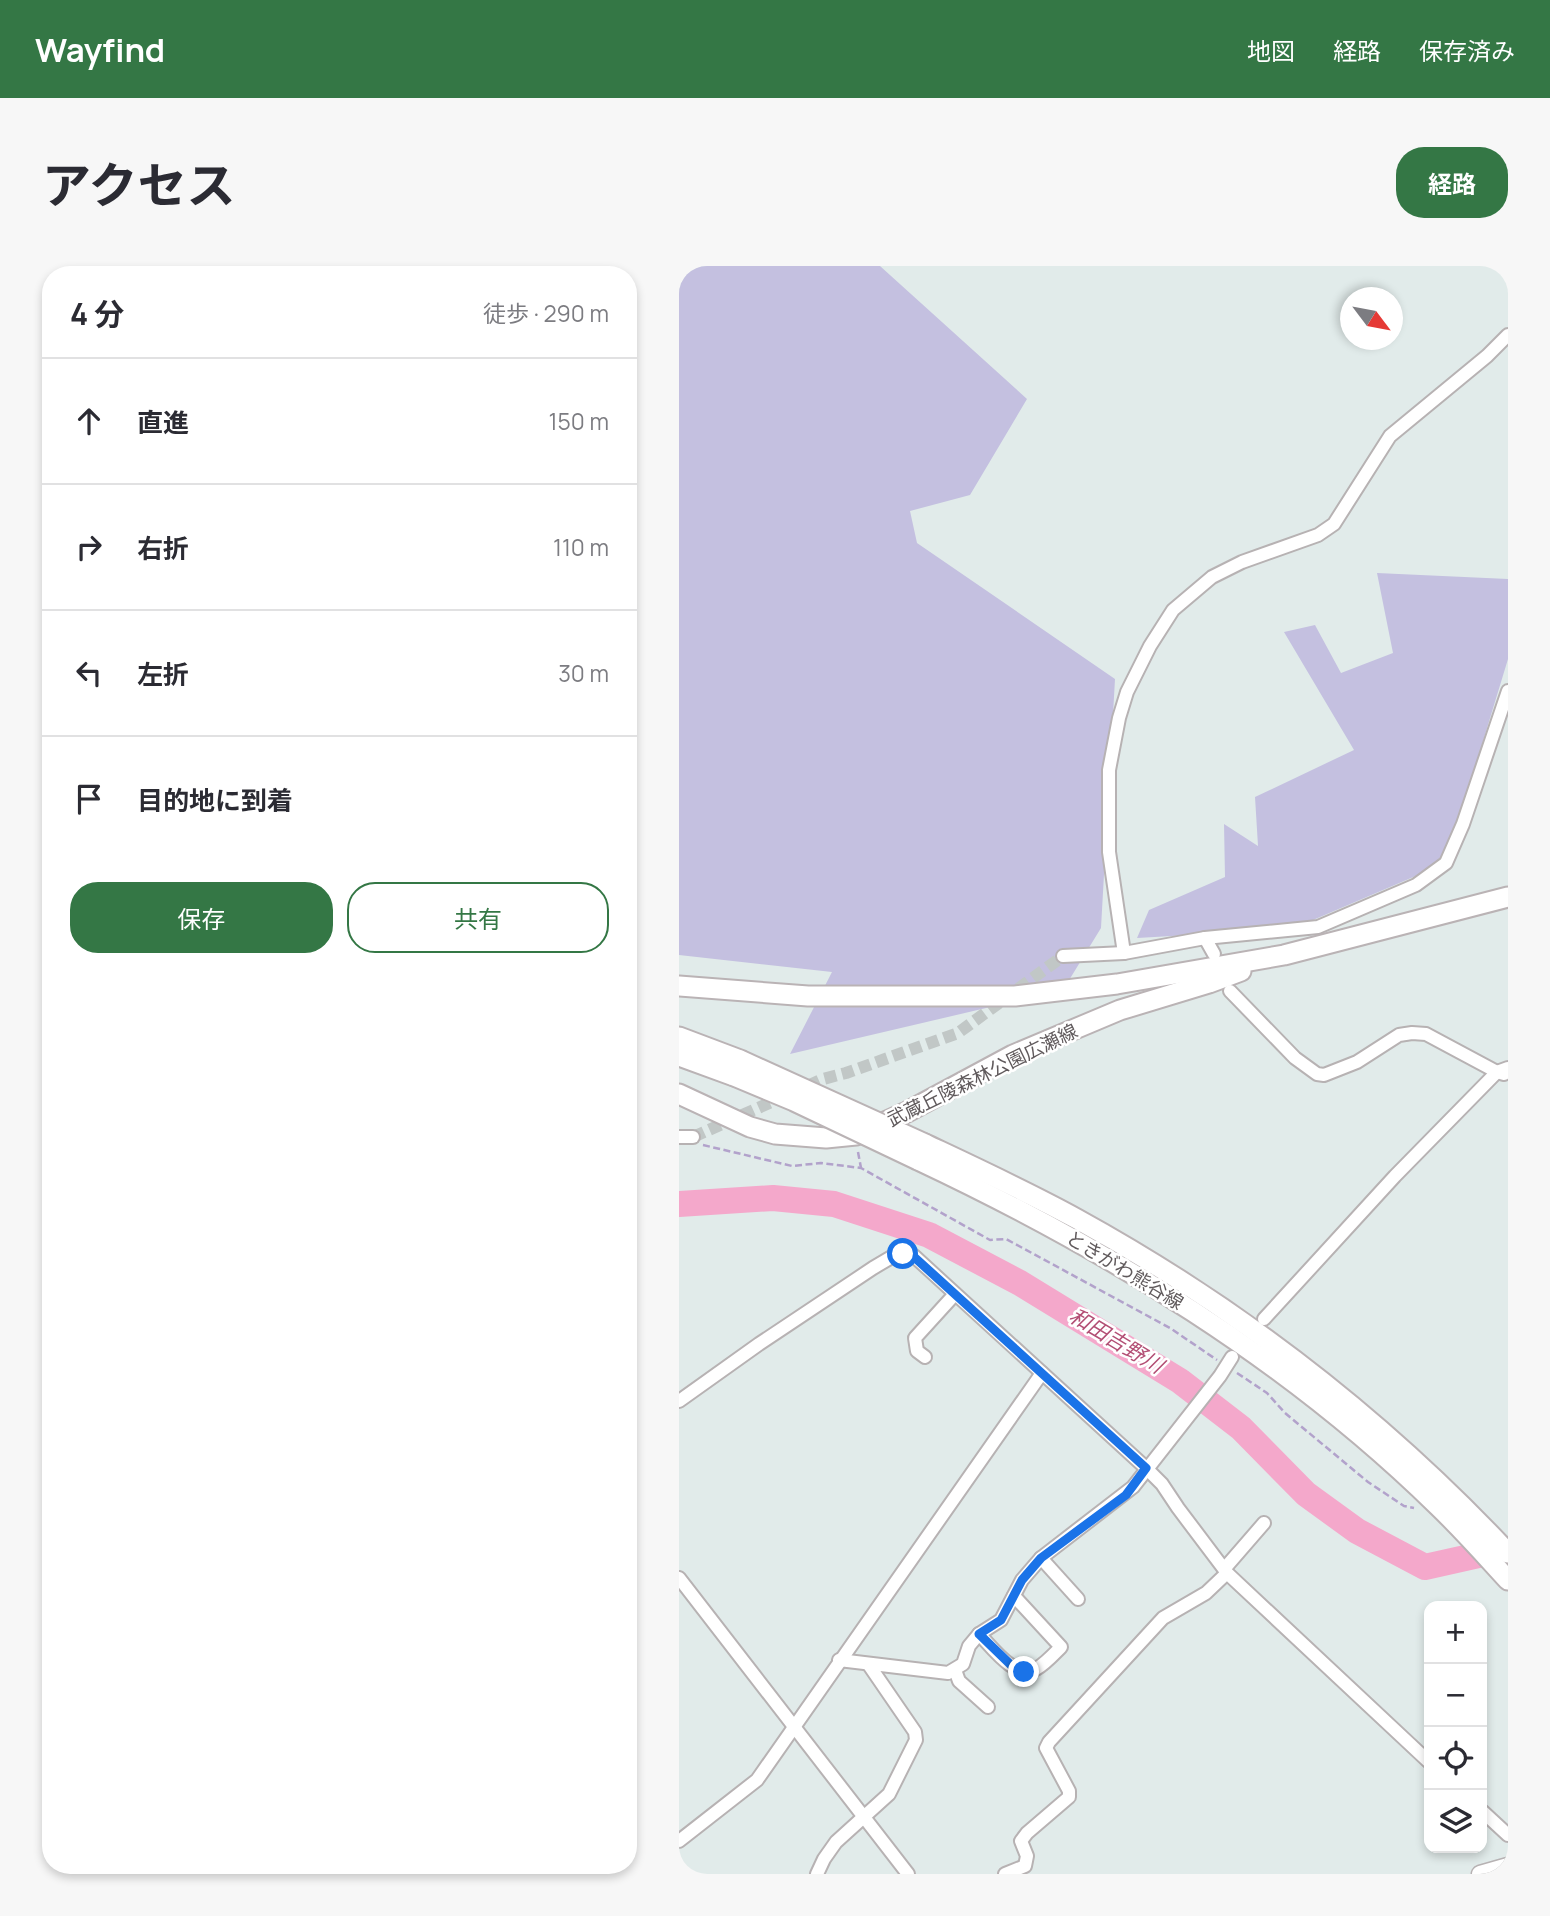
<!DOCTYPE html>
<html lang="ja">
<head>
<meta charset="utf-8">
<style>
  body { margin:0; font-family:Manrope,"Noto Sans JP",sans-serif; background:#f7f7f7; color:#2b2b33 }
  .controls { position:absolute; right:21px; bottom:21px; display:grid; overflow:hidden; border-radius:14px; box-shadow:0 4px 10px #0003 }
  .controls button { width:63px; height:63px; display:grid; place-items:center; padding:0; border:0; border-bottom:2px solid #e1e1e2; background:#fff; color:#2b2b33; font:35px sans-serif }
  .compass { position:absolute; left:661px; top:21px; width:63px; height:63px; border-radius:50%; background:#fff; box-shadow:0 4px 10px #0003; rotate:122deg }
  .stop { position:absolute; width:21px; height:21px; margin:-16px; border:5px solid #1a73e8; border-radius:50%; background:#fff }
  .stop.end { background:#1a73e8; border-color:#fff; box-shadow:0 2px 7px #0008 }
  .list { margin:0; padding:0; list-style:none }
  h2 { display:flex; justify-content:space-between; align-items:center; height:91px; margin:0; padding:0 28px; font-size:30px }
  h2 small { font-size:23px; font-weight:400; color:#7c7c81 }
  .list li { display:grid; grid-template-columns:46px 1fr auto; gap:21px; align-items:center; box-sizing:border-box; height:126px; padding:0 28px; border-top:2px solid #e1e1e2 }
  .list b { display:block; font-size:26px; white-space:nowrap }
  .list em { font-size:23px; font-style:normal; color:#7c7c81 }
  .actions { display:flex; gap:14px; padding:21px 28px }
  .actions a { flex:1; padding:16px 0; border:2px solid #347745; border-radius:28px; text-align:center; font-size:24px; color:#347745 }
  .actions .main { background:#347745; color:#fff }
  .icon { flex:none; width:38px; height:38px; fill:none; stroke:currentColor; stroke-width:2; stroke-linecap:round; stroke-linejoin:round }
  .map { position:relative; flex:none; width:829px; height:1608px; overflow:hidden; border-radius:28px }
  header { display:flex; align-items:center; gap:42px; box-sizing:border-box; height:98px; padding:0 35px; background:#347745; color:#fff }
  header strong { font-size:33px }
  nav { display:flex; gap:38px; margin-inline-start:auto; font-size:24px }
  .intro { display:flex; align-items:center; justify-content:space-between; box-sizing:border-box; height:168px; padding:0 42px }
  h1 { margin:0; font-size:49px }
  .button { padding:18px 32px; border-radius:28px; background:#347745; color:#fff; font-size:24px; font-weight:700 }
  main { display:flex; gap:42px; padding:0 42px }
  aside { flex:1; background:#fff; border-radius:28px; box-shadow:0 4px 10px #0003 }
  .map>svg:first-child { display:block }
  .green { fill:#c4c0e0 }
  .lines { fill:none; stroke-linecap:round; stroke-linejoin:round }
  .river { stroke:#f4a8cb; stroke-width:26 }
  .minor-tunnel { stroke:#c1c7c6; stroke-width:12; stroke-dasharray:12 6; stroke-linecap:butt }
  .minor-casing { stroke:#b7b2b3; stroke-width:16 }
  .tertiary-casing { stroke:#b7b2b3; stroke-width:19 }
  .secondary-casing { stroke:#bab3b5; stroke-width:23 }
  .path { stroke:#b2a2cb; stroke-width:2.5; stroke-dasharray:7 3.5; stroke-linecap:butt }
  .minor { stroke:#fff; stroke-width:12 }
  .tertiary { stroke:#fff; stroke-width:16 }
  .secondary { stroke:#fff; stroke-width:19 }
  .secondary-bridge-casing { stroke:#bab3b5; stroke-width:23; stroke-linecap:butt }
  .secondary-bridge { stroke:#fff; stroke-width:19 }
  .route { stroke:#1a73e8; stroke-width:9 }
  .labels { text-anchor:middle; stroke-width:5; stroke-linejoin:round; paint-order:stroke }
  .street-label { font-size:19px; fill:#605a5c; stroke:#fff }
  .water-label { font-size:21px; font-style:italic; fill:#b34f75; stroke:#fff }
</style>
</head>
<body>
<header>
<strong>Wayfind</strong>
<nav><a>地図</a><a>経路</a><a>保存済み</a></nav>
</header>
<div class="intro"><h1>アクセス</h1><a class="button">経路</a></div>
<main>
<aside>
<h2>4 分<small>徒歩 · 290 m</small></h2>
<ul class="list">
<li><svg class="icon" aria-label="ahead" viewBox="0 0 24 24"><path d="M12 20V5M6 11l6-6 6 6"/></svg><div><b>直進</b></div><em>150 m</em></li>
<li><svg class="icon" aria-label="right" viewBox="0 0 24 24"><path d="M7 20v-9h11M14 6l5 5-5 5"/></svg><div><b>右折</b></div><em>110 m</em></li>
<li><svg class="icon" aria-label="left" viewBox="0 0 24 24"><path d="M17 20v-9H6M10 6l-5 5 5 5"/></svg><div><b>左折</b></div><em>30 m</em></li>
<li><svg class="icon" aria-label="arrive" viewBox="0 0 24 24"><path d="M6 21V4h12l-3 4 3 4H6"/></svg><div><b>目的地に到着</b></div></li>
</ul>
<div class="actions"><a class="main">保存</a><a>共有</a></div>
</aside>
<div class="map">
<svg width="829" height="1608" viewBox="0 0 829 1608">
  <rect width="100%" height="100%" fill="#e1ebea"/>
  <g class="green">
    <path d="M 0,0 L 201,0 L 348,133 L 291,229 L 231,245 L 238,277 L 436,413 L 422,662 L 384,724 L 111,788 L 153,706 L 0,689 Z"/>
    <path d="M 698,307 L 829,313 L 829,393 L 767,597 L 613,663 L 458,672 L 470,644 L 546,611 L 545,558 L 579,580 L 576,531 L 675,484 L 605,366 L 636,359 L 662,407 L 714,387 Z"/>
  </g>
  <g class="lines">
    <path class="river" d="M 0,938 L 94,932 L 155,938 L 250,969 L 341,1017 L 501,1115 L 562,1162 L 627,1228 L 678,1265 L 746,1301 L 827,1283"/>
    <path class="minor-tunnel" d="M 14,871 L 144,813 L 167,807 L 279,767 L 384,690"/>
    <defs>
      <g id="minor">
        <path d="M 526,672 L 535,688"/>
        <path d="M 445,687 L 430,586 L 430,504 L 440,452 L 448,426 L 471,380 L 494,344 L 533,311 L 563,296 L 639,269 L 655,258 L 711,170 L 808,90 L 829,69"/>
        <path d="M 384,690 L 445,687 L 526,672 L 639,661 L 737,619 L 767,597 L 784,558 L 829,425"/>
        <path d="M 551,725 L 616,792 L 638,808 L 645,809 L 678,796 L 720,769 L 733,767 L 747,768 L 818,806 L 825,808"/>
        <path d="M 0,871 L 14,871"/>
        <path d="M 585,1053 L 716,910 L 818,806 L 829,802"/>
        <path d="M 246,1091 L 238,1085 L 236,1072 L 276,1028"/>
        <path d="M 0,1135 L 80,1078 L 194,1002 L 216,989 L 235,990 L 467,1202 L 483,1218 L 499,1242 L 548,1307 L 750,1496"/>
        <path d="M 362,1292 L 399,1333"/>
        <path d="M 546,1302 L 585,1257"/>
        <path d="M 0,1312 L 229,1608"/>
        <path d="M 300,1368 C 313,1381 336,1414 357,1403 C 366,1398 375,1388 382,1381 L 335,1330"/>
        <path d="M 160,1394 L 269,1407 L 284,1398 L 290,1380 L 300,1368 L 322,1354 L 343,1314 L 362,1292 L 454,1221 L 541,1110 L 553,1091"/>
        <path d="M 276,1404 L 280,1415 L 309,1441"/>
        <path d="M 803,1545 L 829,1569"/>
        <path d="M 0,1575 L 78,1514 L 363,1107"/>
        <path d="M 138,1608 L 145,1593 L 157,1576 L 210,1528 L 237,1474 L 236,1466 L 190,1399"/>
        <path d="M 326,1608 L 346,1600 L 348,1590 L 342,1575 L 348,1567 L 390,1531 L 390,1525 L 367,1482 L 370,1476 L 484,1352 L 527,1327 L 548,1307"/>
      </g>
      <path id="tertiary" d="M 801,1608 L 829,1600"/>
      <g id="secondary">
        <path d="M 0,720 L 129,730 L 336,730 L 438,718 L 605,689 L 829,631"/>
        <path d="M 0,771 L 61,794"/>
        <path d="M 0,790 L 55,810"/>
        <path d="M 0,828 L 71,861 L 96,868 L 147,872 L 177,869 L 228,846 L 334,789 L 441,744 L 530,717 L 562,705"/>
        <path d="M 246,878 C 297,902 349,926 398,953 C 558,1041 704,1154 829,1287"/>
        <path d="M 239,894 C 428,983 609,1093 759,1240 C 784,1264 806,1289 829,1314"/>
      </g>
    </defs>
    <use href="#minor" class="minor-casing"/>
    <use href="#tertiary" class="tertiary-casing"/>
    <use href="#secondary" class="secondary-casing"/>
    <g class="path">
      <path d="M 24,879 L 113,900 L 142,897 L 182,902 L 311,974 L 327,973 L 491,1062 L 538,1094"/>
      <path d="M 179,886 L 182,902"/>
      <path d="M 558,1107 L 588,1127 L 606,1147 L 689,1216 L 725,1240 L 735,1242"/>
    </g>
    <use href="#minor" class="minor"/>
    <use href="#tertiary" class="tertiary"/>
    <use href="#secondary" class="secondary"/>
    <defs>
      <g id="secondary-bridge">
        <path d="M 61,794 L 246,878"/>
        <path d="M 55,810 L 115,835 L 239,894"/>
      </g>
    </defs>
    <use href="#secondary-bridge" class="secondary-bridge-casing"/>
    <use href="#secondary-bridge" class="secondary-bridge"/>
  </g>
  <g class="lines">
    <path class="route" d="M 224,988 L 234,990 L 467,1202 L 447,1229 L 362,1292 L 343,1314 L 322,1354 L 300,1368 L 333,1400 L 345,1406"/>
  </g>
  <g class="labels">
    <g class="street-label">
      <text transform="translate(303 809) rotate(-26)" y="7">武蔵丘陵森林公園広瀬線</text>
      <text transform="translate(446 1004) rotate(31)" y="7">ときがわ熊谷線</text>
    </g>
    <g class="water-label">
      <text transform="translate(437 1075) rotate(31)" y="7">和田吉野川</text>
    </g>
  </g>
</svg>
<div class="controls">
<button>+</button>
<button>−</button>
<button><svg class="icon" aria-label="locate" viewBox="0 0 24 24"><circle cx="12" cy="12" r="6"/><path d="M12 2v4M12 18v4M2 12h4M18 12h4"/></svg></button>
<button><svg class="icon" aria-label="layers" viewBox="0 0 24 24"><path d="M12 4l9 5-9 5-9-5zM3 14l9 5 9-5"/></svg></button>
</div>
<svg class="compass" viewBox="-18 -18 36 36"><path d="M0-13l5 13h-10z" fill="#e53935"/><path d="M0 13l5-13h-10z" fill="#7c7c81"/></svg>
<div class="stop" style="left:224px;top:988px"></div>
<div class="stop end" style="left:345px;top:1406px"></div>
</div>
</main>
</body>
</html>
